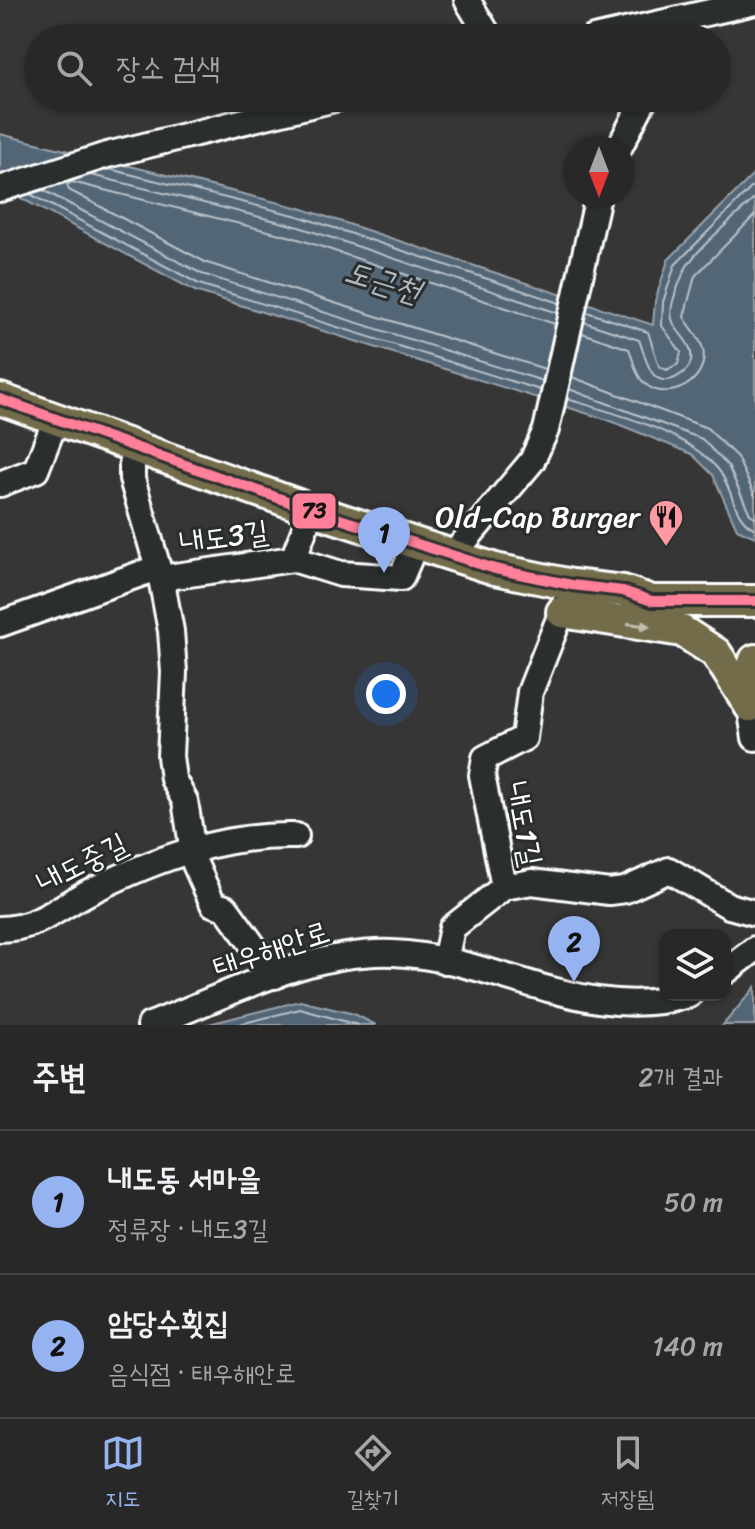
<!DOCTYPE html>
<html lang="ko">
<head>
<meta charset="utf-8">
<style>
  body { margin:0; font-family:Sriracha,"Poor Story",sans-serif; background:#353434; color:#f1f3f6 }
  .controls { position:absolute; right:24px; bottom:24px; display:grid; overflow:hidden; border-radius:16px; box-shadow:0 2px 6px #0004 }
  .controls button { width:72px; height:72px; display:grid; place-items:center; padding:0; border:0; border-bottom:2px solid #454445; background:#292828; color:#f1f3f6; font:40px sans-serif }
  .compass { position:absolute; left:563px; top:136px; width:72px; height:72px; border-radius:50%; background:#292828; box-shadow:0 2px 6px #0004; rotate:180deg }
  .you { position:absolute; left:386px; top:694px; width:28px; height:28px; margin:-20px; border:6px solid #fff; border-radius:50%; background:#1a73e8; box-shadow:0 0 0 12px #1a73e833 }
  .badge { display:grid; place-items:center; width:52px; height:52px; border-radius:50%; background:#95b2f1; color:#111; font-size:26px; font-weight:700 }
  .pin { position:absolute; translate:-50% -66px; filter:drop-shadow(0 2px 4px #0008) }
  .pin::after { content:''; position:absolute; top:42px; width:28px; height:24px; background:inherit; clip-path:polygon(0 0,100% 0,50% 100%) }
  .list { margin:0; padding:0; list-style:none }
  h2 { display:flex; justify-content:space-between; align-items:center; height:104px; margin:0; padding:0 32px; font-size:34px }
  h2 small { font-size:26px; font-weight:400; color:#a5a6a8 }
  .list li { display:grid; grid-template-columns:52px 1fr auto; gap:24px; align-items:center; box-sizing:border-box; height:144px; padding:0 32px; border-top:2px solid #454445 }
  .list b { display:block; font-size:30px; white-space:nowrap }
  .list p { margin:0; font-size:26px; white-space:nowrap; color:#a5a6a8 }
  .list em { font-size:26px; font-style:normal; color:#a5a6a8 }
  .icon { flex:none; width:44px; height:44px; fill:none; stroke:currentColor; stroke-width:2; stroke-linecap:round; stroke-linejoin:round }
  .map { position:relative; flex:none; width:755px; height:1025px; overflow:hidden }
  .search { position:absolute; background:#292828; box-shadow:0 2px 6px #0004; left:24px; right:24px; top:24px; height:88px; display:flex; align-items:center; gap:20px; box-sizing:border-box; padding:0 28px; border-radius:44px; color:#a5a6a8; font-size:30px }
  .sheet { height:392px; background:#292828 }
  nav { display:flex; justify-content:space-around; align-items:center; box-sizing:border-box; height:112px; border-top:2px solid #454445; background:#292828; font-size:22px; color:#a5a6a8 }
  nav a { display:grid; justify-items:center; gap:4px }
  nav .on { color:#95b2f1 }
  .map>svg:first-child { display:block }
  .water { fill:#536676; stroke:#98a3ad; stroke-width:2 }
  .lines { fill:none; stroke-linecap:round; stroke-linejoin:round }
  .shore { stroke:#bac2c8; stroke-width:2 }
  .minor-casing { stroke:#fff; stroke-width:30 }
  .major-casing { stroke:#fff; stroke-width:36 }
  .minor { stroke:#2a2d2e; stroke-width:24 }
  .major { stroke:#726c4b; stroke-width:30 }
  .bus-1-casing { stroke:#2a2d2e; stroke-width:16 }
  .bus-1 { stroke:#ff8098; stroke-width:10 }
  .oneway { fill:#c0bdae }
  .labels { text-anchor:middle; stroke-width:6; stroke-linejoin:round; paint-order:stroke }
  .poi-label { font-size:30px; fill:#fff; stroke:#2a2d2e; text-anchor:end }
  .street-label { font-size:30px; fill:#fff; stroke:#2a2d2e }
  .water-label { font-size:32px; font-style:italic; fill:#b2bac1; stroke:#2a2d2e }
  .line-badge { stroke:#2a2d2e; stroke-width:3 }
  .pale-badge-label { font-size:22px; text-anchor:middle; font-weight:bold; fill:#111 }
</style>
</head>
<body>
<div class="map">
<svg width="755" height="1025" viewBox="0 0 755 1025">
  <rect width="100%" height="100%" fill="#373636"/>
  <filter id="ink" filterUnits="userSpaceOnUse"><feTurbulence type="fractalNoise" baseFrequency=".0125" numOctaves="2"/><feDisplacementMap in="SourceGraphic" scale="16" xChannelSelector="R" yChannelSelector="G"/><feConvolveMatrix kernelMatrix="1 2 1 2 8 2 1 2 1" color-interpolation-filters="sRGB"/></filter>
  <g filter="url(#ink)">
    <g class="water">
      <path d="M 0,134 L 300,208 L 653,325 L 655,301 L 668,260 L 755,173 L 755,537 L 737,529 L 713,475 L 692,454 L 608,420 L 195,291 L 0,187 Z"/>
      <path d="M 755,987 L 755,1025 L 723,1025 Z"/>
      <path d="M 300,1001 L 354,1014 L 376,1025 L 205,1025 Z"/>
    </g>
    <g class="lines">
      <g class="shore">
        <path d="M 109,169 L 298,216 L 560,303"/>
        <path d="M 91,175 L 296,226 L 558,313"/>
        <path d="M 43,190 L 202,274 L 543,381"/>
        <path d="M 30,194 L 199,284 L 540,390"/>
        <path d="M 587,312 L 648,332 L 659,366 L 667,370 L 678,364 L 681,352 L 662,326 L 663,302 L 675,265 L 755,184"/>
        <path d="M 584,322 L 639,340 C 646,356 649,389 675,378 C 683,374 690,369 691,360 C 694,344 678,335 673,322 C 667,309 678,287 683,274 C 691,252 736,217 755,198"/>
        <path d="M 582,333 L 629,349 C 634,361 635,374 644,383 C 668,405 710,380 703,349 C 700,337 690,327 684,317 L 695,276 L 755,215"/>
        <path d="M 545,369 L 207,263 L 69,190 L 67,185 L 72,182 L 292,237 L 555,324"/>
        <path d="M 572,377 L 707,428 L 737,457 L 755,496"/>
        <path d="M 569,389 L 702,439 L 728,466 L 750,514 L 755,517"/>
        <path d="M 567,399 C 614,413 685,431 717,468 C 734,487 731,517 755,529"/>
        <path d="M 236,1025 L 300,1009 L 358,1025"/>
      </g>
      <defs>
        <g id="minor">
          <path d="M 467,0 L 490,38"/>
          <path d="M 594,38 L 755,2"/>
          <path d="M 619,148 L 645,98"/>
          <path d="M 0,189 L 107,155 L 339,98"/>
          <path d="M 132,446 L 132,479 L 161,578 L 171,631 L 174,672 L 170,756 L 173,779 L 185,801 L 195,864 L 213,904 L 226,908 L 275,976"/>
          <path d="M 0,484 L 36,470 L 56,419"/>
          <path d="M 453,555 L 532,461 L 546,430 L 598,196"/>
          <path d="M 293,559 L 312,510"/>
          <path d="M 161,578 L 293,559 L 341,574 L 401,578 L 416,543"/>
          <path d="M 0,624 L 157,568"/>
          <path d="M 755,706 L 750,706 L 755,738"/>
          <path d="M 504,887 L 482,775 L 485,758 L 524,738 L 530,692 L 568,596"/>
          <path d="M 0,929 C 42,928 58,906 95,889 C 158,858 225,834 296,836"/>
          <path d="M 445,961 L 452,928 L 504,887 L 532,882 L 609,892 L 625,890 L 669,870 L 729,906 L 755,913"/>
          <path d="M 725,972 L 755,949"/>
          <path d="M 150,1025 C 226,996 309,950 393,953 C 498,958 586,1025 689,995"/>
        </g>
        <g id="major">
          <path d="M 0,399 L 312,510 L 495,569 L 572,585 L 623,591 L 652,601 L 755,601"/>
          <path d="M 562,612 L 682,631 L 716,653 L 750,706"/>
          <path d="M 750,706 L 751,672 L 755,660"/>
        </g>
      </defs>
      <use href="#minor" class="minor-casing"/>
      <use href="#major" class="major-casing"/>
      <use href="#minor" class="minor"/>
      <use href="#major" class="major"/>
      <defs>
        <path id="bus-1" d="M 0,399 L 312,510 L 495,569 L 572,585 L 623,591 L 652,601 L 755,601"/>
      </defs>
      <use href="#bus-1" class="bus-1-casing"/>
      <use href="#bus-1" class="bus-1"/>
    </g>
    <defs><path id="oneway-solid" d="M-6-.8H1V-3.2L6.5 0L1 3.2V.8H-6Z" transform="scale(2)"/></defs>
    <use class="oneway" href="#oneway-solid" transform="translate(639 625) rotate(8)"/>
  </g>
  <defs>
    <symbol id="restaurant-pin" viewBox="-11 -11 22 30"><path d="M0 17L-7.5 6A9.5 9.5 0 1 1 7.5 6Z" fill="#ff9aa2" stroke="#2a2d2e"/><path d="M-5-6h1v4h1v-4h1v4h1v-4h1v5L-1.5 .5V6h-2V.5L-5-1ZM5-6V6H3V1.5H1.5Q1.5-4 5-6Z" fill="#111"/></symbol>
  </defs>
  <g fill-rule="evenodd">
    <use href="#restaurant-pin" x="646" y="497" width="40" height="54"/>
  </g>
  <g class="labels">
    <g class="poi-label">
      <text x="640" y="527">Old-Cap Burger</text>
    </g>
    <g class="street-label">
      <text transform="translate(224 537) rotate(-8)" y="10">내도3길</text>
      <text transform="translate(524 824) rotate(79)" y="10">내도1길</text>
      <text transform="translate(82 863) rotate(-27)" y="10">내도중길</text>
      <text transform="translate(271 949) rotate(-18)" y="10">태우해안로</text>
    </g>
    <g class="water-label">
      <text transform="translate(383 281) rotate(17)" y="11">도근천</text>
    </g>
  </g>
  <rect class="line-badge" x="291" y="492" width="46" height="38" rx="8" fill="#ff8098"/>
  <g class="pale-badge-label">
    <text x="314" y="518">73</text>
  </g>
</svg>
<div class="controls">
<button><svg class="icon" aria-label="layers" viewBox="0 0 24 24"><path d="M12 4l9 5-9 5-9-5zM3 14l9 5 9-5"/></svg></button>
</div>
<svg class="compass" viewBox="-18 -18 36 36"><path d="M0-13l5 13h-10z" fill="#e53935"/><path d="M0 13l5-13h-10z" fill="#a5a6a8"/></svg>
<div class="you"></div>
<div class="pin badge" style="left:384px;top:573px">1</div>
<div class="pin badge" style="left:574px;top:982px">2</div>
<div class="search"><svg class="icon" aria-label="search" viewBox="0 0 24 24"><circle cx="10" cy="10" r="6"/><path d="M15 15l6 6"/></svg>장소 검색</div>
</div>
<section class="sheet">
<h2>주변<small>2개 결과</small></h2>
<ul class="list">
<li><span class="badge">1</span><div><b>내도동 서마을</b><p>정류장 · 내도3길</p></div><em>50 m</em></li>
<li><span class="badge">2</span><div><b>암당수횟집</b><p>음식점 · 태우해안로</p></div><em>140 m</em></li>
</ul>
</section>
<nav>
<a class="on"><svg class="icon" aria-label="map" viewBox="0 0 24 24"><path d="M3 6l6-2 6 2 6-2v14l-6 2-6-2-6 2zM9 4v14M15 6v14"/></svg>지도</a>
<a><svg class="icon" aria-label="directions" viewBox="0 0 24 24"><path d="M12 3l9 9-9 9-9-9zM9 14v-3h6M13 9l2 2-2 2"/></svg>길찾기</a>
<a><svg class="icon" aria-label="saved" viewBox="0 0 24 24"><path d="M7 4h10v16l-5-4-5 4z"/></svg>저장됨</a>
</nav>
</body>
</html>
